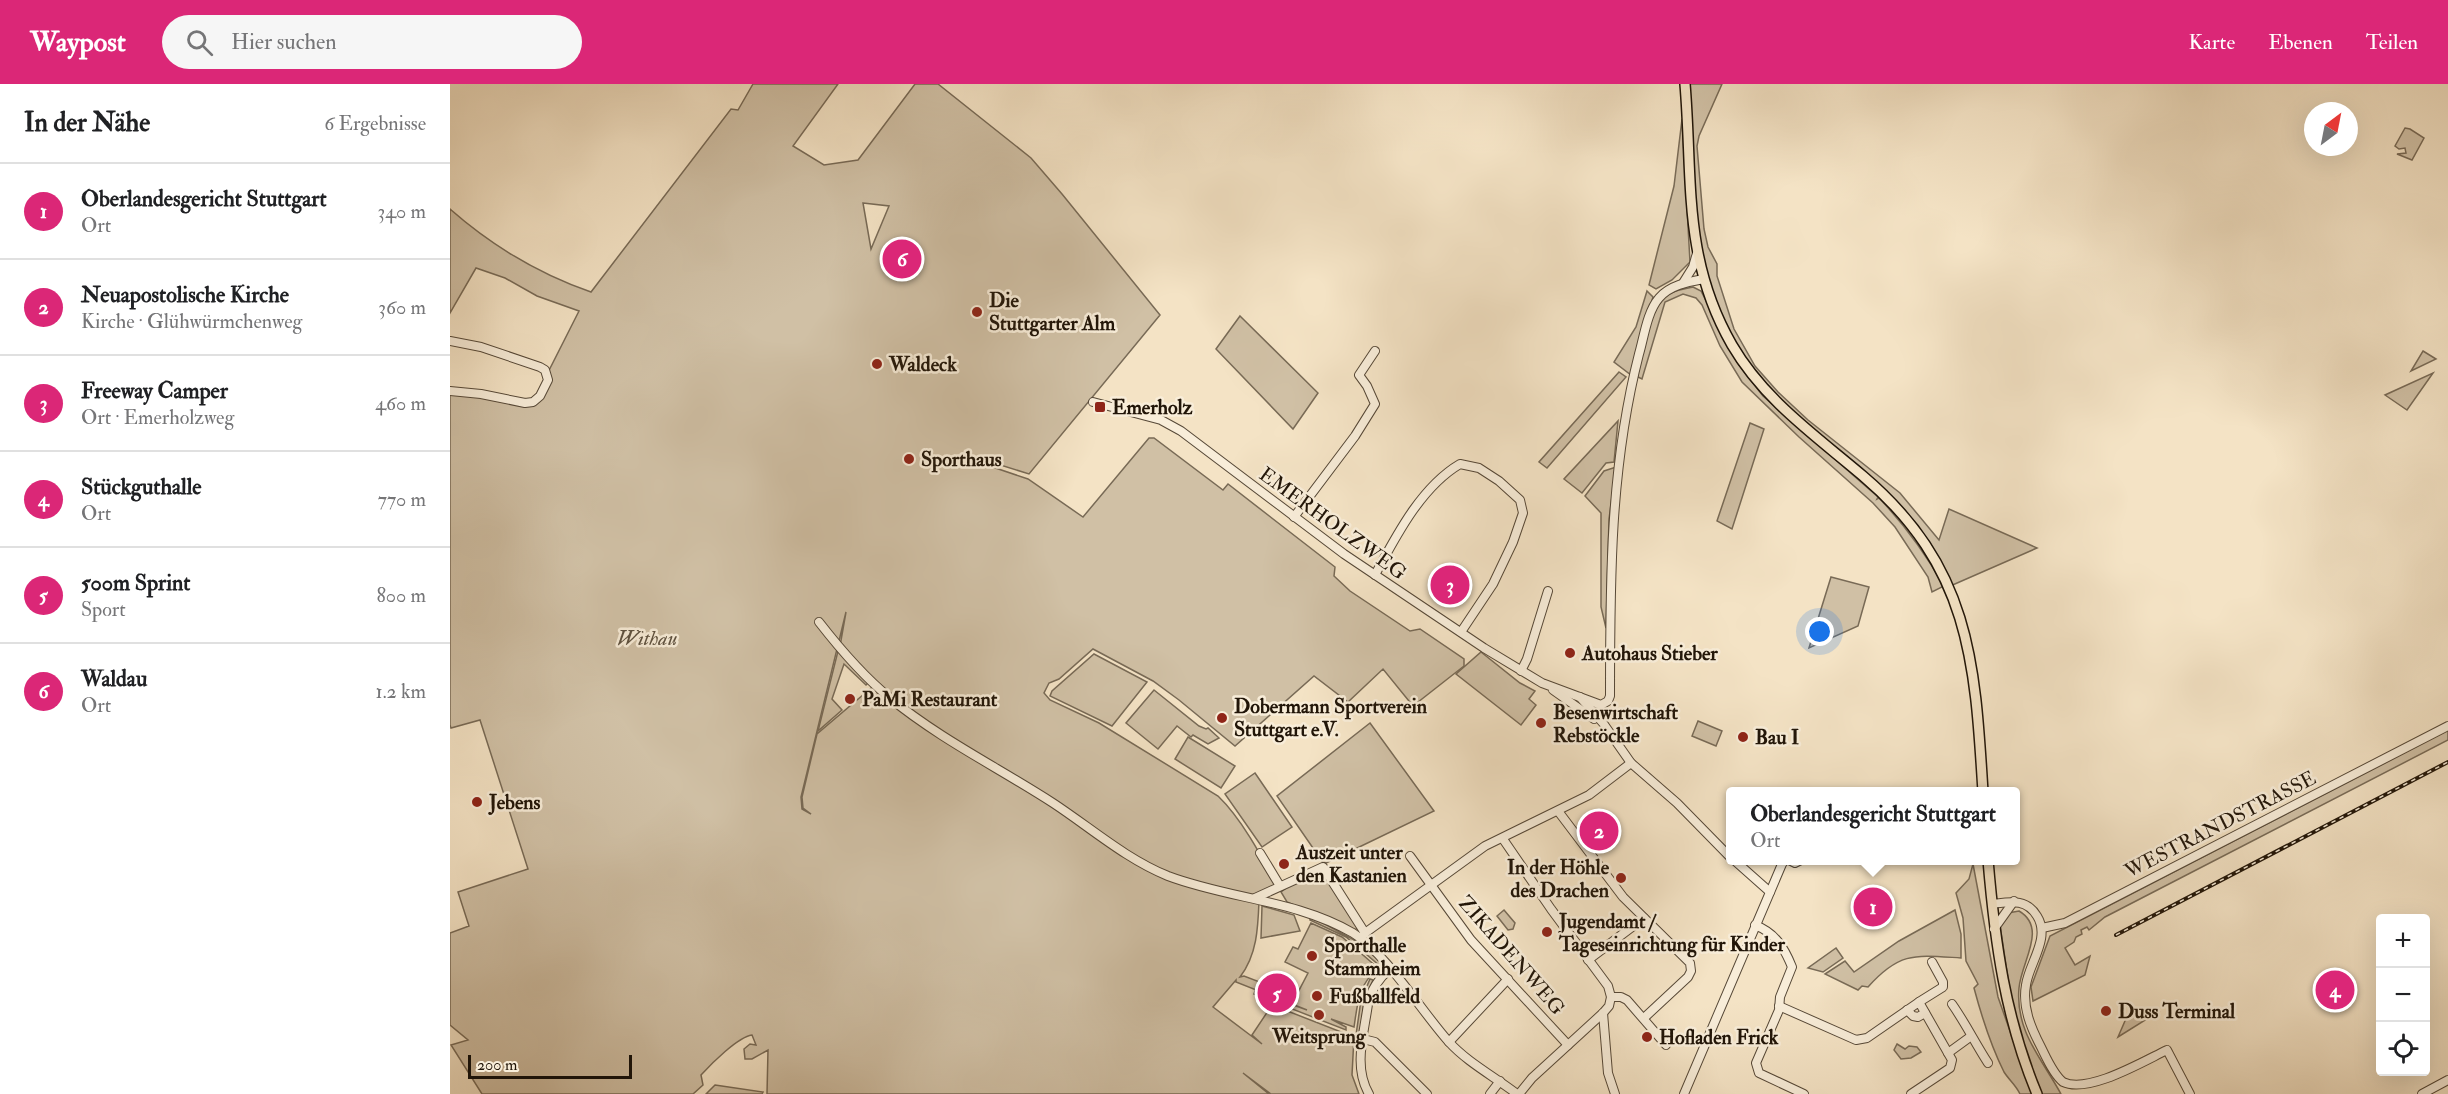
<!DOCTYPE html>
<html lang="de">
<head>
<meta charset="utf-8">
<style>
  body { margin:0; font-family:"IM FELL Double Pica",serif; background:#f6f6f6; color:#202124 }
  .controls { position:absolute; right:18px; bottom:18px; display:grid; overflow:hidden; border-radius:6px; box-shadow:0 6px 24px #0002 }
  .controls button { width:54px; height:54px; display:grid; place-items:center; padding:0; border:0; border-bottom:2px solid #e0e0e0; background:#fff; color:#202124; font:30px sans-serif }
  .compass { position:absolute; left:1854px; top:18px; width:54px; height:54px; border-radius:50%; background:#fff; box-shadow:0 6px 24px #0002; rotate:32deg }
  .scale { position:absolute; left:18px; bottom:15px; width:164px; box-sizing:border-box; padding-left:6px; border:3px solid #211508; border-top:0; font-size:16px; line-height:21px; white-space:nowrap; color:#211508; -webkit-text-stroke:4px #f8edd9; paint-order:stroke }
  .you { position:absolute; left:1370px; top:548px; width:21px; height:21px; margin:-15px; border:4px solid #fff; border-radius:50%; background:#1a73e8; box-shadow:0 0 0 9px #1a73e833 }
  .badge { display:grid; place-items:center; width:39px; height:39px; border-radius:50%; background:#db2777; color:#fff; font-size:20px; font-weight:700 }
  .pin { position:absolute; translate:-50% -50%; border:3px solid #fff; box-shadow:0 2px 6px #0006 }
  .popup { position:absolute; left:1276px; top:703px; width:294px; height:78px; box-sizing:border-box; display:grid; place-content:center; border-radius:6px; background:#fff; filter:drop-shadow(0 2px 4px #0005); font-size:20px; white-space:nowrap; color:#757577 }
  .popup b { font-size:22px; color:#202124 }
  .popup::after { content:''; position:absolute; left:50%; top:100%; margin-left:-12px; border:12px solid transparent; border-top-color:#fff }
  .list { margin:0; padding:0; list-style:none }
  h2 { display:flex; justify-content:space-between; align-items:center; height:78px; margin:0; padding:0 24px; font-size:26px }
  h2 small { font-size:20px; font-weight:400; color:#757577 }
  .list li { display:grid; grid-template-columns:39px 1fr auto; gap:18px; align-items:center; box-sizing:border-box; height:96px; padding:0 24px; border-top:2px solid #e0e0e0 }
  .list b { display:block; font-size:22px; white-space:nowrap }
  .list p { margin:0; font-size:20px; white-space:nowrap; color:#757577 }
  .list em { font-size:20px; font-style:normal; color:#757577 }
  .icon { flex:none; width:33px; height:33px; fill:none; stroke:currentColor; stroke-width:2; stroke-linecap:round; stroke-linejoin:round }
  .map { position:relative; flex:none; width:1998px; height:1010px; overflow:hidden }
  header { display:flex; align-items:center; gap:36px; box-sizing:border-box; height:84px; padding:0 30px; background:#db2777; color:#fff }
  header strong { font-size:28px }
  nav { display:flex; gap:33px; margin-inline-start:auto; font-size:21px }
  .search { width:420px; height:54px; background:#f6f6f6; display:flex; align-items:center; gap:15px; box-sizing:border-box; padding:0 21px; border-radius:33px; color:#757577; font-size:22px }
  main { display:flex }
  aside { flex:1; background:#fff }
  .map>svg:first-child { display:block }
  .green { fill:#d0c0a5; stroke:#786a56; stroke-width:1.5; fill-rule:evenodd }
  .lines { fill:none; stroke-linecap:round; stroke-linejoin:round }
  .minor-casing { stroke:#564837; stroke-width:10 }
  .major-casing { stroke:#211508; stroke-width:12 }
  .minor { stroke:#f8edd9; stroke-width:8 }
  .major { stroke:#f4e3c5; stroke-width:9 }
  .rail-casing { stroke:#211508; stroke-width:4 }
  .rail { stroke:#f8edd9; stroke-width:1.5; stroke-dasharray:4.5; stroke-linecap:butt }
  .poi-dot { fill:#8f2418; stroke:#f8edd9; stroke-width:2 }
  .labels { text-anchor:middle; stroke-width:5; stroke-linejoin:round; paint-order:stroke }
  .poi-label { font-size:20px; font-weight:bold; fill:#211508; stroke:#f8edd9; text-anchor:start }
  .street-label { font-size:20px; fill:#211508; stroke:#f8edd9 }
  .park-label { font-size:20px; font-style:italic; fill:#5e513f; stroke:#f8edd9 }
</style>
</head>
<body>
<header>
<strong>Waypost</strong>
<div class="search"><svg class="icon" aria-label="search" viewBox="0 0 24 24"><circle cx="10" cy="10" r="6"/><path d="M15 15l6 6"/></svg>Hier suchen</div>
<nav><a>Karte</a><a>Ebenen</a><a>Teilen</a></nav>
</header>
<main>
<aside>
<h2>In der Nähe<small>6 Ergebnisse</small></h2>
<ul class="list">
<li><span class="badge">1</span><div><b>Oberlandesgericht Stuttgart</b><p>Ort</p></div><em>340 m</em></li>
<li><span class="badge">2</span><div><b>Neuapostolische Kirche</b><p>Kirche · Glühwürmchenweg</p></div><em>360 m</em></li>
<li><span class="badge">3</span><div><b>Freeway Camper</b><p>Ort · Emerholzweg</p></div><em>460 m</em></li>
<li><span class="badge">4</span><div><b>Stückguthalle</b><p>Ort</p></div><em>770 m</em></li>
<li><span class="badge">5</span><div><b>500m Sprint</b><p>Sport</p></div><em>800 m</em></li>
<li><span class="badge">6</span><div><b>Waldau</b><p>Ort</p></div><em>1.2 km</em></li>
</ul>
</aside>
<div class="map">
<svg width="1998" height="1010" viewBox="0 0 1998 1010">
  <rect width="100%" height="100%" fill="#f4e3c5"/>
  <filter id="stains"><feTurbulence type="fractalNoise" baseFrequency=".00333" numOctaves="4"/><feColorMatrix values="0 0 0 0 .2 0 0 0 0 .09 0 0 0 0 .02 0 0 0 .5 -.17"/></filter>
  <radialGradient id="worn" r=".72"><stop offset=".6" stop-color="#630" stop-opacity="0"/><stop offset="1" stop-color="#630" stop-opacity=".3"/></radialGradient>
  <g class="green">
    <path d="M 303,0 L 388,0 L 343,62 L 374,81 L 408,76 L 465,0 L 488,0 L 581,74 L 612,110 L 710,231 L 579,390 L 525,373 L 516,374 L 578,395 L 633,433 L 699,354 L 704,354 L 773,406 L 778,400 L 885,483 L 884,492 L 900,507 L 960,547 L 970,545 L 1014,575 L 1014,582 L 963,622 L 933,585 L 898,618 L 864,592 L 785,662 L 729,616 L 703,597 L 643,565 L 609,595 L 599,599 L 594,609 L 600,616 L 649,639 L 768,712 C 791,734 811,771 826,800 L 809,817 C 808,844 807,871 790,893 L 794,892 L 846,912 L 858,889 L 835,878 L 843,863 L 848,865 L 861,839 L 892,853 L 928,884 C 908,902 908,917 904,943 L 881,935 L 896,943 L 896,946 L 804,910 L 805,907 L 857,926 L 786,898 L 786,896 L 763,923 L 812,960 L 802,951 L 822,921 L 904,953 L 902,991 L 909,1010 L 821,1010 L 793,989 L 819,1010 L 317,1010 L 318,966 L 302,975 L 295,975 L 294,965 L 300,960 L 306,961 L 302,951 C 288,953 262,979 251,991 L 253,1001 L 243,1010 L 32,1010 L 1,961 L 18,956 L 0,941 L 0,849 L 19,842 L 8,808 L 78,785 L 30,636 L 1,644 L 0,641 L 0,307 L 83,318 L 129,227 L 87,212 L 55,194 L 26,184 L 0,229 L 0,125 C 41,161 89,190 141,208 L 281,25 L 288,26 ZM 413,119 L 439,122 L 421,165 ZM 396,528 L 390,562 L 427,599 L 367,650 L 352,713 L 353,724 L 361,730 L 352,725 L 351,713 Z"/>
    <path d="M 1235,0 L 1272,0 L 1249,52 L 1247,62 L 1254,145 L 1258,163 L 1267,180 L 1267,192 L 1284,245 L 1305,282 L 1328,308 L 1358,336 L 1450,409 L 1489,456 L 1499,425 L 1587,464 L 1498,503 L 1461,441 L 1349,339 L 1282,261 L 1247,169 Z"/>
    <path d="M 1232,35 L 1240,178 L 1222,196 L 1206,205 L 1199,201 L 1224,102 Z"/>
    <path d="M 1955,44 L 1960,45 L 1974,54 L 1962,76 L 1947,70 L 1956,69 L 1955,64 L 1949,65 L 1945,62 Z"/>
    <path d="M 1243,203 L 1251,207 L 1289,281 L 1313,312 L 1428,413 L 1427,415 L 1429,414 C 1455,441 1475,469 1494,502 L 1482,508 L 1478,493 L 1445,443 L 1423,419 L 1349,353 L 1292,298 L 1270,262 L 1252,221 L 1246,214 L 1233,210 L 1215,218 L 1192,295 L 1186,292 C 1191,276 1201,225 1212,215 C 1220,207 1233,205 1243,203 Z"/>
    <path d="M 1197,207 L 1203,213 L 1181,291 L 1164,278 L 1186,243 Z"/>
    <path d="M 790,232 L 868,309 L 843,345 L 766,265 Z"/>
    <path d="M 1973,267 L 1986,275 L 1961,287 Z"/>
    <path d="M 1169,288 L 1176,293 L 1097,384 L 1089,378 Z"/>
    <path d="M 1983,289 L 1957,326 L 1935,311 Z"/>
    <path d="M 1168,337 L 1164,378 L 1156,379 L 1132,409 L 1114,395 Z"/>
    <path d="M 1300,339 L 1314,345 L 1282,445 L 1267,437 Z"/>
    <path d="M 1166,383 L 1159,435 L 1156,544 L 1151,523 L 1151,429 L 1135,412 L 1154,387 Z"/>
    <path d="M 1381,493 L 1419,503 L 1408,542 L 1359,564 Z"/>
    <path d="M 388,567 L 418,599 L 416,601 L 394,580 L 382,615 L 392,626 L 368,647 Z"/>
    <path d="M 1031,568 L 1070,599 L 1085,607 L 1079,615 L 1086,621 L 1071,641 L 1006,590 Z"/>
    <path d="M 644,570 L 697,598 L 662,642 L 600,612 L 602,607 Z"/>
    <path d="M 704,606 L 749,642 L 756,645 L 758,644 L 769,654 L 758,660 L 743,651 L 741,653 L 727,642 L 708,665 L 676,639 Z"/>
    <path d="M 1248,637 L 1272,647 L 1266,662 L 1242,652 Z"/>
    <path d="M 920,639 L 984,727 L 874,780 L 827,712 Z"/>
    <path d="M 1998,646 L 1998,656 L 1655,833 L 1639,846 L 1637,843 L 1631,846 L 1632,850 L 1626,853 L 1624,858 L 1615,864 L 1625,881 L 1640,872 L 1635,891 L 1583,917 L 1581,903 L 1600,852 Z"/>
    <path d="M 738,653 L 785,682 L 771,704 L 725,675 Z"/>
    <path d="M 805,689 L 842,743 L 812,763 L 775,710 Z"/>
    <path d="M 1523,780 L 1548,913 L 1582,1010 L 1570,1010 C 1566,1001 1559,996 1554,988 C 1540,960 1532,934 1524,904 L 1528,900 L 1516,877 L 1513,834 L 1506,809 L 1519,795 Z"/>
    <path d="M 872,786 L 909,843 L 903,847 L 837,818 L 831,808 L 843,799 Z"/>
    <path d="M 812,822 L 844,831 L 850,847 L 811,854 Z"/>
    <path d="M 1054,826 L 1065,839 L 1063,845 L 1058,846 L 1047,832 Z"/>
    <path d="M 1505,826 L 1511,850 L 1511,874 C 1466,871 1450,867 1418,903 L 1412,902 L 1408,906 L 1375,890 L 1395,877 L 1404,888 L 1449,857 Z"/>
    <path d="M 1569,827 C 1598,844 1571,878 1569,904 C 1565,947 1592,975 1611,1010 L 1590,1010 L 1564,934 L 1550,841 L 1558,829 Z"/>
    <path d="M 860,832 L 908,858 L 933,880 L 930,882 L 896,853 L 860,836 Z"/>
    <path d="M 1386,864 L 1393,874 L 1373,888 L 1358,884 Z"/>
    <path d="M 920,895 L 923,896 L 914,918 L 910,951 L 906,951 L 911,916 Z"/>
    <path d="M 1685,927 L 1708,928 L 1668,953 L 1678,930 Z"/>
    <path d="M 1447,960 L 1455,965 L 1459,962 L 1467,963 L 1471,968 L 1461,974 L 1451,975 L 1444,966 Z"/>
    <path d="M 265,1001 L 313,1008 L 312,1010 L 256,1010 Z"/>
  </g>
  <g class="lines">
    <defs>
      <g id="minor">
        <path d="M 1233,199 L 1243,183 L 1247,169"/>
        <path d="M 0,257 L 31,263 L 90,283 L 95,286 L 98,296 L 90,312 L 83,318 L 75,319 L 31,310 L 0,307"/>
        <path d="M 643,318 L 711,336 L 731,347 L 894,470 L 1034,564 L 1092,599 L 1151,621 L 1158,617 L 1160,612 C 1160,496 1160,383 1189,270 C 1194,253 1197,228 1209,214 C 1220,201 1238,198 1254,195"/>
        <path d="M 844,433 L 905,352 L 925,320 L 917,302 L 909,291 L 925,267"/>
        <path d="M 925,491 C 946,452 971,403 1010,380 L 1029,384 L 1049,397 L 1070,416 L 1073,429 L 1063,458 L 1043,500 L 1011,548"/>
        <path d="M 369,538 C 390,565 413,592 440,614 C 490,655 549,684 603,719 C 641,744 676,775 718,792 C 779,815 846,816 903,849 C 936,869 972,928 999,958 C 1017,978 1045,993 1067,1010"/>
        <path d="M 1071,587 L 1077,575 L 1098,507"/>
        <path d="M 1103,606 L 1144,635"/>
        <path d="M 1130,613 L 1153,639 L 1181,679 L 1227,719 L 1280,773"/>
        <path d="M 1108,727 L 1173,813 L 1240,879 L 1241,887 L 1238,893 L 1194,934"/>
        <path d="M 1053,755 L 1101,825 L 1158,902 L 1161,913 L 1171,913 L 1177,916 L 1216,961"/>
        <path d="M 810,769 L 830,802"/>
        <path d="M 960,772 L 1021,856 L 1118,961"/>
        <path d="M 1284,776 L 1320,808"/>
        <path d="M 1339,776 L 1345,779 L 1351,776"/>
        <path d="M 805,814 L 873,783 L 915,849"/>
        <path d="M 1542,820 C 1560,818 1576,814 1587,832 C 1601,854 1579,879 1576,901 C 1572,923 1581,944 1591,963 C 1596,973 1603,990 1613,998 C 1638,1010 1692,978 1717,966 L 1740,1010"/>
        <path d="M 1305,841 C 1325,849 1334,863 1342,883 L 1330,913 L 1329,926 L 1306,979 L 1309,989 L 1354,1010"/>
        <path d="M 1592,844 L 1615,839 L 1998,642"/>
        <path d="M 1544,845 L 1564,817"/>
        <path d="M 911,855 L 915,849 L 1035,762 L 1139,711 L 1181,679"/>
        <path d="M 1138,876 L 1194,834"/>
        <path d="M 1469,918 L 1493,903 L 1493,898 L 1482,878"/>
        <path d="M 1502,920 C 1516,940 1525,959 1538,979"/>
        <path d="M 1329,922 L 1406,956 L 1417,954 L 1469,918 L 1502,976 L 1500,984 L 1461,1010"/>
        <path d="M 1457,926 L 1463,932 L 1468,933 L 1475,929"/>
        <path d="M 1153,929 L 1158,989 L 1165,1010"/>
        <path d="M 913,955 L 925,958 L 977,1010"/>
        <path d="M 999,958 L 1058,895"/>
        <path d="M 1498,969 L 1520,953"/>
        <path d="M 919,1010 C 903,983 914,950 918,920 C 921,905 928,895 940,885"/>
        <path d="M 1040,1010 L 1050,997"/>
        <path d="M 1069,1010 L 1082,994 L 1153,929 L 1159,922 L 1161,913"/>
        <path d="M 1234,1010 L 1332,780 L 1335,776"/>
        <path d="M 1972,1010 L 1998,996"/>
      </g>
      <g id="major">
        <path d="M 1235,0 C 1243,95 1232,174 1282,261 C 1314,316 1366,352 1413,392 C 1520,483 1525,577 1533,708"/>
        <path d="M 1538,776 C 1545,859 1555,933 1587,1010"/>
      </g>
    </defs>
    <use href="#minor" class="minor-casing"/>
    <use href="#major" class="major-casing"/>
    <use href="#minor" class="minor"/>
    <use href="#major" class="major"/>
    <defs>
      <path id="rail" d="M 1666,851 L 1998,678"/>
    </defs>
    <use href="#rail" class="rail-casing"/>
    <use href="#rail" class="rail"/>
  </g>
  <g class="poi-dot">
    <circle cx="527" cy="228" r="6"/>
    <circle cx="427" cy="280" r="6"/>
    <rect x="644" y="317" width="12" height="12" rx="3"/>
    <circle cx="459" cy="375" r="6"/>
    <circle cx="1120" cy="569" r="6"/>
    <circle cx="400" cy="615" r="6"/>
    <circle cx="772" cy="634" r="6"/>
    <circle cx="1091" cy="639" r="6"/>
    <circle cx="1293" cy="653" r="6"/>
    <circle cx="27" cy="718" r="6"/>
    <circle cx="834" cy="780" r="6"/>
    <circle cx="1171" cy="794" r="6"/>
    <circle cx="1097" cy="848" r="6"/>
    <circle cx="862" cy="872" r="6"/>
    <circle cx="867" cy="912" r="6"/>
    <circle cx="1656" cy="927" r="6"/>
    <circle cx="869" cy="931" r="6"/>
    <circle cx="1197" cy="953" r="6"/>
  </g>
  <g class="labels">
    <g class="poi-label">
      <text x="539" y="223">Die<tspan x="539" dy="23">Stuttgarter Alm</tspan></text>
      <text x="439" y="287">Waldeck</text>
      <text x="662" y="330">Emerholz</text>
      <text x="471" y="382">Sporthaus</text>
      <text x="1132" y="576">Autohaus Stieber</text>
      <text x="412" y="622">PaMi Restaurant</text>
      <text x="784" y="629">Dobermann Sportverein<tspan x="784" dy="23">Stuttgart e.V.</tspan></text>
      <text x="1103" y="635">Besenwirtschaft<tspan x="1103" dy="23">Rebstöckle</tspan></text>
      <text x="1305" y="660">Bau I</text>
      <text x="39" y="725">Jebens</text>
      <text x="846" y="775">Auszeit unter<tspan x="846" dy="23">den Kastanien</tspan></text>
      <text x="1159" y="790" text-anchor="end">In der Höhle<tspan x="1159" dy="23">des Drachen</tspan></text>
      <text x="1109" y="844">Jugendamt /<tspan x="1109" dy="23">Tageseinrichtung für Kinder</tspan></text>
      <text x="874" y="868">Sporthalle<tspan x="874" dy="23">Stammheim</tspan></text>
      <text x="879" y="919">Fußballfeld</text>
      <text x="1668" y="934">Duss Terminal</text>
      <text x="869" y="959" text-anchor="middle">Weitsprung</text>
      <text x="1209" y="960">Hofladen Frick</text>
    </g>
    <g class="street-label">
      <text transform="translate(883 439) rotate(36)" y="7">EMERHOLZWEG</text>
      <text transform="translate(1770 740) rotate(-27)" y="7">WESTRANDSTRASSE</text>
      <text transform="translate(1062 871) rotate(49)" y="7">ZIKADENWEG</text>
    </g>
    <g class="park-label">
      <text x="197" y="561">Withau</text>
    </g>
  </g>
  <rect width="100%" height="100%" filter="url(#stains)"/>
  <rect width="100%" height="100%" fill="url(#worn)"/>
</svg>
<div class="controls">
<button>+</button>
<button>−</button>
<button><svg class="icon" aria-label="locate" viewBox="0 0 24 24"><circle cx="12" cy="12" r="6"/><path d="M12 2v4M12 18v4M2 12h4M18 12h4"/></svg></button>
</div>
<svg class="compass" viewBox="-18 -18 36 36"><path d="M0-13l5 13h-10z" fill="#e53935"/><path d="M0 13l5-13h-10z" fill="#757577"/></svg>
<div class="scale">200 m</div>
<div class="you"></div>
<div class="pin badge" style="left:1423px;top:823px">1</div>
<div class="popup"><b>Oberlandesgericht Stuttgart</b>Ort</div>
<div class="pin badge" style="left:1149px;top:747px">2</div>
<div class="pin badge" style="left:1000px;top:501px">3</div>
<div class="pin badge" style="left:1885px;top:906px">4</div>
<div class="pin badge" style="left:827px;top:909px">5</div>
<div class="pin badge" style="left:452px;top:175px">6</div>
</div>
</main>
</body>
</html>
